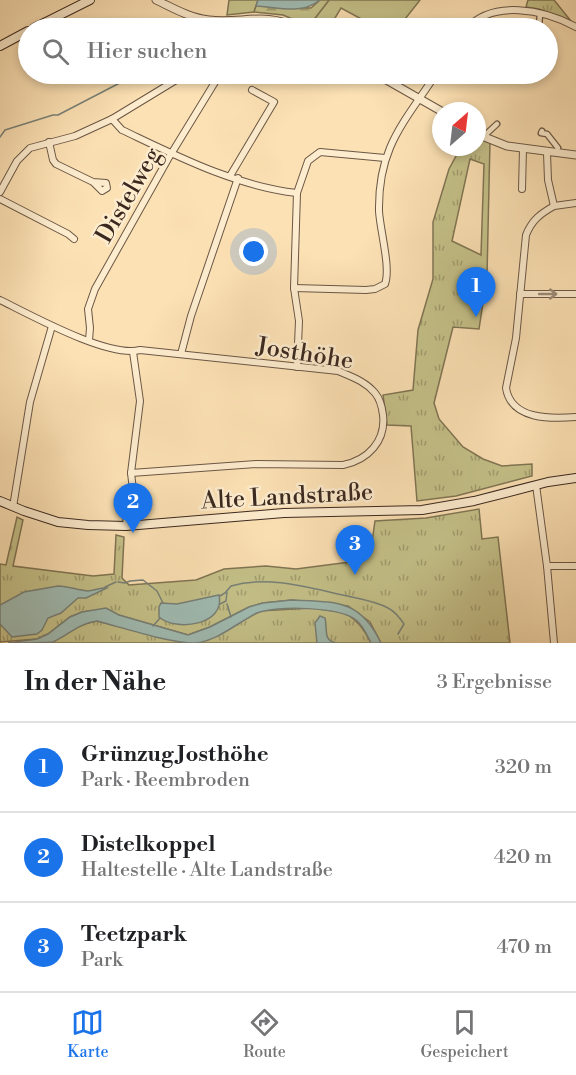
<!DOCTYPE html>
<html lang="de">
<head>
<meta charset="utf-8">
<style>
  body { margin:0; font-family:"Libre Bodoni",serif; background:#f6f6f6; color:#202124 }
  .compass { position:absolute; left:432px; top:102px; width:54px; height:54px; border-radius:50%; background:#fff; box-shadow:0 3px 9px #0003; rotate:28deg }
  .you { position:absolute; left:254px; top:252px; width:21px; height:21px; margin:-15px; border:4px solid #fff; border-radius:50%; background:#1a73e8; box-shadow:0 0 0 9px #1a73e833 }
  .badge { display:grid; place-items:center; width:39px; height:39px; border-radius:50%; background:#1a73e8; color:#fff; font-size:20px; font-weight:700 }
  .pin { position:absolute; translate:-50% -50px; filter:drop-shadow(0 2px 3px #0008) }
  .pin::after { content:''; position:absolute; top:32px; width:21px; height:18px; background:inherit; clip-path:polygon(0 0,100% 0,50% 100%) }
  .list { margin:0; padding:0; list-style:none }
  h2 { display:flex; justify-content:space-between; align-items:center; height:78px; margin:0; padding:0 24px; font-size:26px }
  h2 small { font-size:20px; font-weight:400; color:#757577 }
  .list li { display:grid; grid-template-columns:39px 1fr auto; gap:18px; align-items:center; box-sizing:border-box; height:90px; padding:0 24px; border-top:2px solid #e0e0e0 }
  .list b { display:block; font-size:22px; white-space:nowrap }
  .list p { margin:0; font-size:20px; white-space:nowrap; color:#757577 }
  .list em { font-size:20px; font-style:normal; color:#757577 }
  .icon { flex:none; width:33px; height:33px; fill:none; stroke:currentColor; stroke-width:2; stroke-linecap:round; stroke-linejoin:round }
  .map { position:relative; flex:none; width:576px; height:643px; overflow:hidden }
  .search { position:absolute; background:#fff; box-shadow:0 3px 9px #0003; left:18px; right:18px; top:18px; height:66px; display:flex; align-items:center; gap:15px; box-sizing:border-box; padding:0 21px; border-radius:33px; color:#757577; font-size:22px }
  .sheet { height:348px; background:#fff }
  nav { display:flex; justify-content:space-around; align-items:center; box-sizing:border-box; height:84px; border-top:2px solid #e0e0e0; background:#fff; font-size:16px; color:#757577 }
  nav a { display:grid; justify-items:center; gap:3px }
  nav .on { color:#1a73e8 }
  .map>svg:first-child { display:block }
  .grass { fill:#c5c189; stroke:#807554; stroke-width:1.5 }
  .forest { fill:url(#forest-firs); stroke:#807554; stroke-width:1.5 }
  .park { fill:url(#park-tufts); stroke:#807554; stroke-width:1.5; fill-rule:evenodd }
  .water { fill:#a0bcb3; stroke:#788178; stroke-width:1.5 }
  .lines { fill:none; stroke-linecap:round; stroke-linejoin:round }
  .stream { stroke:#788178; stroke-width:1.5 }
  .pedestrian-casing { stroke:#6b5745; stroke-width:7 }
  .minor-casing { stroke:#6b5745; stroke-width:8 }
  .tertiary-casing { stroke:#6b5745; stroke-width:9 }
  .secondary-casing { stroke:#3b2920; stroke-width:10 }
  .pedestrian { stroke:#fdecce; stroke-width:4.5 }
  .minor { stroke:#fdecce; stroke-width:6 }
  .tertiary { stroke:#fdecce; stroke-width:7 }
  .secondary { stroke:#fdecce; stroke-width:8 }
  .oneway { stroke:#9c8a77 }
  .labels { text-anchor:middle; stroke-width:5; stroke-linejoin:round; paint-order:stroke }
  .street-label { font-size:24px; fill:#3b2920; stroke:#fdecce }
</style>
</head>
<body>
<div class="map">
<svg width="576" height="643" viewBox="0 0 576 643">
  <defs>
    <pattern id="forest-firs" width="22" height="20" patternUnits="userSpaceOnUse" patternTransform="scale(1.5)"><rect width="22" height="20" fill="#c5c189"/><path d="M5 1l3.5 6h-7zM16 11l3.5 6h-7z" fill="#a19d70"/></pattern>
    <pattern id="park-tufts" width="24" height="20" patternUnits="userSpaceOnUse" patternTransform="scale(1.5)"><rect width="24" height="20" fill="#c5c189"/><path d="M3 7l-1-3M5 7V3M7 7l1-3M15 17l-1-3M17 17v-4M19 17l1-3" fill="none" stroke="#a19d70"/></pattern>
  </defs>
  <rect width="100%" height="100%" fill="#fce1b4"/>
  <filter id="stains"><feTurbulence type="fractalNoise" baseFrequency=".00333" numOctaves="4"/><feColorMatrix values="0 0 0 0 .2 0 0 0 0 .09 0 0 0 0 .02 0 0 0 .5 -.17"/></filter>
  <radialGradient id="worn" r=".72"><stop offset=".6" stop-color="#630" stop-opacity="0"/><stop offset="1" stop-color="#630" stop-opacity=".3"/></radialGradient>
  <g class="grass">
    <path d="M 229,0 L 258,0 L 254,12 L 227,15 Z"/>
    <path d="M 329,0 L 420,0 L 398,28 L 378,28 L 341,8 L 329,28 L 313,28 L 309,26 Z"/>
  </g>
  <path class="forest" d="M 320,0 L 329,0 L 309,26 L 283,15 L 254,12 L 256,6 L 311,8 Z"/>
  <g class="park">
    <path d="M 528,0 L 554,0 L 571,21 L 539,9 L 526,7 Z"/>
    <path d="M 477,136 L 490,141 L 487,276 L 479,329 L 453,327 L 434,403 L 439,419 L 463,447 L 483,459 L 502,466 L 532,464 L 532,476 L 456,496 L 417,501 L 411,426 L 387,425 L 383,395 L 413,390 L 418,330 L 433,279 L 433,222 L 449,169 L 461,147 L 477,147 ZM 470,159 L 484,164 L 481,255 L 452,241 Z"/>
    <path d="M 479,509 L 482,539 L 498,537 L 510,643 L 381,643 L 370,622 L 348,606 L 292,600 L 263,603 L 249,607 L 210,627 L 188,635 L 101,610 L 82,612 L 70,617 L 48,634 L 37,639 L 0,642 L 0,564 L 6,565 L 17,517 L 23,520 L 13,566 L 93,576 L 114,574 L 116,535 L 124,537 L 122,578 L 129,585 L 196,580 L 224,569 L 266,566 L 296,569 L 350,562 L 371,549 L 375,521 L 426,518 Z"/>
    <path d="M 310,608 C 344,612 355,611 371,643 L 197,643 L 218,635 L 260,611 Z"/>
    <path d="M 97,621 L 185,643 L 50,643 C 66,634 78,624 97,621 Z"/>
  </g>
  <g class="water">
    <path d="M 258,0 L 320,0 C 302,15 278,7 256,6 Z"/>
    <path d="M 58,586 C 68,586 77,590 87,591 C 95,591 100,587 107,588 L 86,598 L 78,598 L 61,613 L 48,618 L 42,630 L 37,634 L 12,637 L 0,624 L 0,605 L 24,592 Z"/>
    <path d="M 219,595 C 226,625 176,632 159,617 L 159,607 L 161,603 L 177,604 Z"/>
    <path d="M 292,600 C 336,602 360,599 381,643 L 371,643 C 367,635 363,625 356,620 C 341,607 275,605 257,613 C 238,622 218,641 195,643 C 169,643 124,628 97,621 C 77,624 69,635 53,642 C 41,643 21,643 8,643 L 37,639 L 48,634 L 70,617 L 82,612 L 106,608 L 119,615 L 188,635 L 210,627 L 249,607 L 263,603 Z"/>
    <path d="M 320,616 L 325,618 C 328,630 322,641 338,643 L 317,643 L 315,623 Z"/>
  </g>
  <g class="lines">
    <g class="stream">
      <path d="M 0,137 L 5,130 L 53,115 L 58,115 L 137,74"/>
      <path d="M 118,582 L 125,583 L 130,581 L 143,580 L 157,591 L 163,603"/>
      <path d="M 105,587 L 116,582"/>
      <path d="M 220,596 L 225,593 L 231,586 C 269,575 310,588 347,596 C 360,599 375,601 388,608 C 394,611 400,618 404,624 L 398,634"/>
      <path d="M 220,604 L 226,601 L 227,592"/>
      <path d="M 227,604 L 231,617"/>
      <path d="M 153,626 L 160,618"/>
    </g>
    <defs>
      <g id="pedestrian">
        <path d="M 539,28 L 540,13"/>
        <path d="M 542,131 L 541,133 L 547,134 L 558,148"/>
        <path d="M 483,137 L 497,124"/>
      </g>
      <g id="minor">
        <path d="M 467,28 C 493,0 543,9 576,27"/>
        <path d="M 112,119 L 122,130 C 177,156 235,186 297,193"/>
        <path d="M 49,142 L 53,160 L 56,164 L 93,182 L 102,191 L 107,188 L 106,183 L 93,182"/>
        <path d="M 547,153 L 548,180 L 554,206 L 576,203"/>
        <path d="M 230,176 L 274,102 L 252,90"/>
        <path d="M 522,189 L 523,149"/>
        <path d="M 0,192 L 17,161 L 30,148 L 75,136 L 112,119 L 186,74"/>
        <path d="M 0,199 L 68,234 L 74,239"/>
        <path d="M 554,206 C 540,214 532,220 526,235 L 516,338 L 506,388 C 511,420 551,419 576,417"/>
        <path d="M 294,288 L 366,290 L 375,289 L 385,284 C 391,268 380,230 379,211 C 378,147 404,123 436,74"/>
        <path d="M 520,294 L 576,294"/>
        <path d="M 0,300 C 31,315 108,358 140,350 L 338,371 C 352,377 365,381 375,393 C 380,399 382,407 383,415 C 386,441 368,460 343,465 L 256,464 L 131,473"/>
        <path d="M 89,340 L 90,328 L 88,309 L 95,289 L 168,159 L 220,74"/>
        <path d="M 133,352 L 140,401 L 131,473 L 134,498 L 134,526"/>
        <path d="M 181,354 L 191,316 L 238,178"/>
        <path d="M 297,367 L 299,321 L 294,288 L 297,193 L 308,161 L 320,152 L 385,158"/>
        <path d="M 536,485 L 547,566 L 554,643"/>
        <path d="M 13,507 L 30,402 L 52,326"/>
        <path d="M 126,526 L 128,497 L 131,488"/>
        <path d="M 547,566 L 576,566"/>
      </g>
      <g id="tertiary">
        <path d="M 156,0 C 173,8 190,18 209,20 C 241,24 266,11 297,28"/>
        <path d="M 376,74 L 441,111"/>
        <path d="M 477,134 L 507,146 L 576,155"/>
      </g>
      <g id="secondary">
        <path d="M 34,28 L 90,0"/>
        <path d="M 0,46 L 28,31"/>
        <path d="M 0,501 L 24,511 L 58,522 L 88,525 L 126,526 L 284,513 L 422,510 L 474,501 L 548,482 L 576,478"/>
      </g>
    </defs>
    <use href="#pedestrian" class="pedestrian-casing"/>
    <use href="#minor" class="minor-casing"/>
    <use href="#tertiary" class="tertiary-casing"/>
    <use href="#secondary" class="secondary-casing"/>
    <use href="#pedestrian" class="pedestrian"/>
    <use href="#minor" class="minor"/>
    <use href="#tertiary" class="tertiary"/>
    <use href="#secondary" class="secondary"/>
  </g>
  <defs><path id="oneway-shaft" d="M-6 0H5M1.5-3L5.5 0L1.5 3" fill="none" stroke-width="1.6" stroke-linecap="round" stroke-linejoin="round" transform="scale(1.5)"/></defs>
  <use class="oneway" href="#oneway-shaft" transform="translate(548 294)"/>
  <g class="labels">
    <g class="street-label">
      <text transform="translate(128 195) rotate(-60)" y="8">Distelweg</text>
      <text transform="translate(305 353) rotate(9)" y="8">Josthöhe</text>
      <text transform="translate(287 496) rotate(-3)" y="8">Alte Landstraße</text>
    </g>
  </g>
  <rect width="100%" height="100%" filter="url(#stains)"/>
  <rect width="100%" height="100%" fill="url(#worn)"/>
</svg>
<svg class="compass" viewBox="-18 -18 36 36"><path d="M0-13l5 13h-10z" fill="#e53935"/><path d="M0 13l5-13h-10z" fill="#757577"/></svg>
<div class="you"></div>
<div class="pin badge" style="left:476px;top:317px">1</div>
<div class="pin badge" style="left:133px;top:533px">2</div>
<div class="pin badge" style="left:355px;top:575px">3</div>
<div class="search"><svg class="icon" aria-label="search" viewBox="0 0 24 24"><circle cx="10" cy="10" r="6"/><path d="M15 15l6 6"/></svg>Hier suchen</div>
</div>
<section class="sheet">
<h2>In der Nähe<small>3 Ergebnisse</small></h2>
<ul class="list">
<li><span class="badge">1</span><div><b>Grünzug Josthöhe</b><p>Park · Reembroden</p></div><em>320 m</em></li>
<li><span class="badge">2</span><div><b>Distelkoppel</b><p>Haltestelle · Alte Landstraße</p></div><em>420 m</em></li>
<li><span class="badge">3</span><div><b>Teetzpark</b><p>Park</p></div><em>470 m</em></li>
</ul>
</section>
<nav>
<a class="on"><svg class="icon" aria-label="map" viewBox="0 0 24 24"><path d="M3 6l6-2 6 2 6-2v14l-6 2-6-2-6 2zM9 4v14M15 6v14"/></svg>Karte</a>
<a><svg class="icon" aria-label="directions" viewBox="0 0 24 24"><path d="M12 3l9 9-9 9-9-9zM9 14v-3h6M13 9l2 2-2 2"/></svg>Route</a>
<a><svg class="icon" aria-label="saved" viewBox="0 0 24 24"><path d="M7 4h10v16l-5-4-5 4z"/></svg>Gespeichert</a>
</nav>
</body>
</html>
